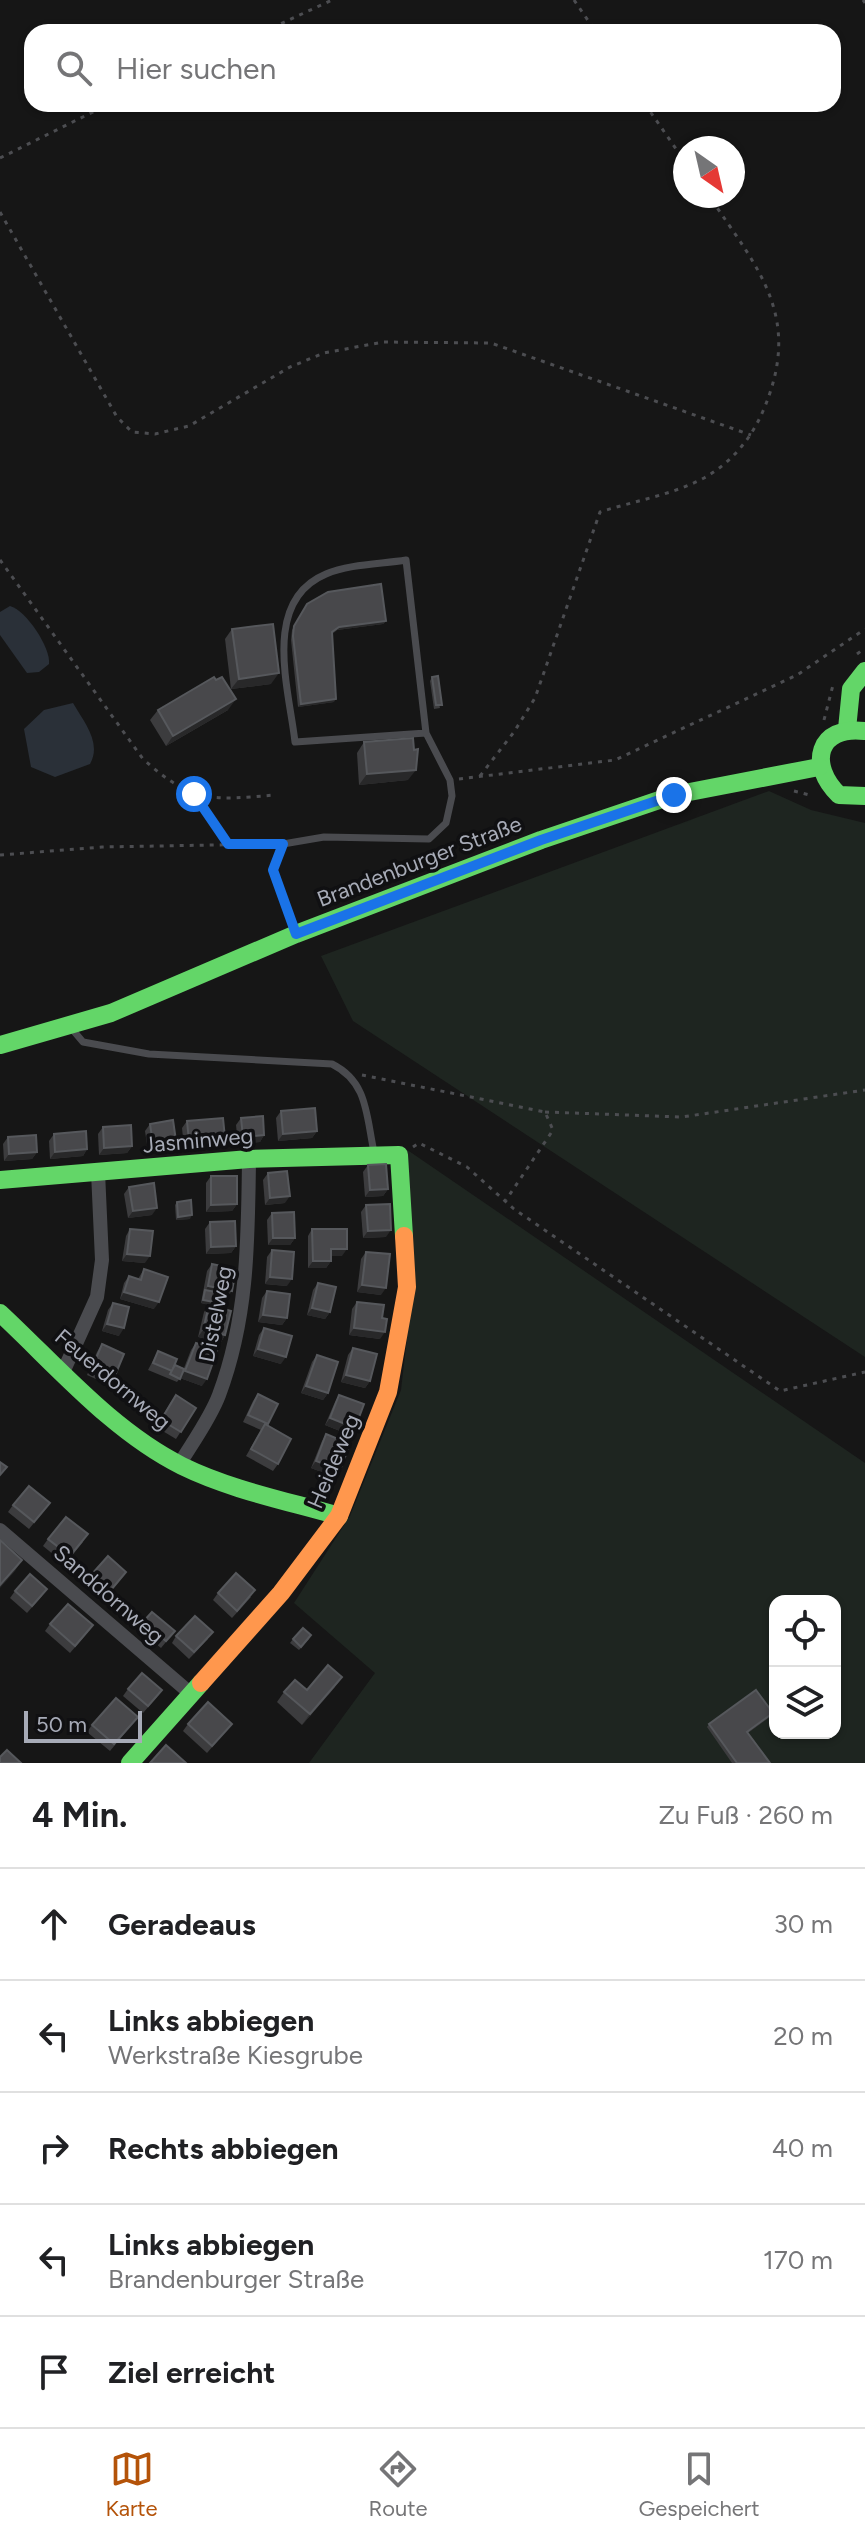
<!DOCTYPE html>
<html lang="de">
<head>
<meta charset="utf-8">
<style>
  body { margin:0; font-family:Figtree,sans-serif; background:#f2f2f2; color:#202124 }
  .controls { position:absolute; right:24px; bottom:24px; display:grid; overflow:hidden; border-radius:16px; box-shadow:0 2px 6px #0004 }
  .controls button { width:72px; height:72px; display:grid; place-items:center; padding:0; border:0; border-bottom:2px solid #e0e0e0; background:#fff; color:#202124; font:40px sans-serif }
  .compass { position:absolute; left:673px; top:136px; width:72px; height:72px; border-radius:50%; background:#fff; box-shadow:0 2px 6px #0004; rotate:146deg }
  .scale { position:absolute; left:24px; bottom:20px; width:118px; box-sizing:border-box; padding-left:8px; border:4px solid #a7abb7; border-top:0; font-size:22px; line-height:28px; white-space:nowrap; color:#a7abb7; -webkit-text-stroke:6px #101012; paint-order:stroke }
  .stop { position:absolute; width:24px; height:24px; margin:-18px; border:6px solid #1a73e8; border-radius:50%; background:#fff }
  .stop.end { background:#1a73e8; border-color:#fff; box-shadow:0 2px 8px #0008 }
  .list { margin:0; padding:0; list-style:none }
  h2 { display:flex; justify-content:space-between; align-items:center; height:104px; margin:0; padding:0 32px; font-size:34px }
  h2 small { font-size:26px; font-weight:400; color:#757577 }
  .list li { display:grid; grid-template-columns:52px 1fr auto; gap:24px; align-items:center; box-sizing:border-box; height:112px; padding:0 32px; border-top:2px solid #e0e0e0 }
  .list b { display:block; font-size:30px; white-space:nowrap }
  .list p { margin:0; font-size:26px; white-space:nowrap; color:#757577 }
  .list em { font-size:26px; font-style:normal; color:#757577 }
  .icon { flex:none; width:44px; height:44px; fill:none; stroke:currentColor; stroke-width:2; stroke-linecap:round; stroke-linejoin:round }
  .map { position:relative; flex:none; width:865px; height:1763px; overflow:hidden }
  .search { position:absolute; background:#fff; box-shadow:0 2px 6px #0004; left:24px; right:24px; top:24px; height:88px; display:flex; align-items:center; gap:20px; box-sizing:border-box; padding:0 28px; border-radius:24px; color:#757577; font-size:30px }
  .sheet { height:664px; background:#fff }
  nav { display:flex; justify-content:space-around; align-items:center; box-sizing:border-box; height:112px; border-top:2px solid #e0e0e0; background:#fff; font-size:22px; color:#757577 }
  nav a { display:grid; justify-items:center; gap:4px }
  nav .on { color:#b45309 }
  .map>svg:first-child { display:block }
  .green { fill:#1e2520; fill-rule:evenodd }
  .water { fill:#2a3038 }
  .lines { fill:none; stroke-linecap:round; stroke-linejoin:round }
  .path { stroke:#4c4d51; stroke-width:3; stroke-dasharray:4 6; stroke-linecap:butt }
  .lane { stroke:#4a4b4f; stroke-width:7 }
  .street { stroke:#4a4b4f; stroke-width:14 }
  .fast { stroke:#63d668; stroke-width:18 }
  .slow { stroke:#ff974d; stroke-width:18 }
  .wall { fill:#3c3c3e }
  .shaded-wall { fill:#282829 }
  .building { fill:#48484b; stroke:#56585c; stroke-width:2 }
  .route { stroke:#1a73e8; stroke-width:10 }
  .labels { text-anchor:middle; stroke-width:7; stroke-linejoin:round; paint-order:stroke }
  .street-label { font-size:22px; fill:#a7abb7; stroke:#101012 }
</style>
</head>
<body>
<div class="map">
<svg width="865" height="1763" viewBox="0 0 865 1763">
  <rect width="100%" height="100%" fill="#161616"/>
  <g class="green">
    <path d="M 769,791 L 811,810 L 865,823 L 865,1357 L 353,1021 L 321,956 Z"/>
    <path d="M 403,1147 L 865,1463 L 865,1763 L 309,1763 L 375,1673 L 294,1603 L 350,1516 L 401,1390 L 414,1277 ZM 775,1601 L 835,1601 L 835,1733 L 775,1733 Z"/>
  </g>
  <g class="water">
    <path d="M 10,606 C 26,610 51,648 49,664 L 39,672 L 27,673 L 0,635 L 0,612 Z"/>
    <path d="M 73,703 C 84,722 102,743 90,764 L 55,777 L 31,767 L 24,729 L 44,710 Z"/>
  </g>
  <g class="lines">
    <g class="path">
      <path d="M 574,0 L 596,32"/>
      <path d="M 863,0 L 865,3"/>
      <path d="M 263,32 L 332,0"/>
      <path d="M 645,104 L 685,162"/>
      <path d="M 0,158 L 109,104"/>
      <path d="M 0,212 L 117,417 L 132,432 L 155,434 L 189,426 L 290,367 L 324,353 L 383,342 L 491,343 L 751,435"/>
      <path d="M 0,560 L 143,759 C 193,804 212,800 275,795"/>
      <path d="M 857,654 L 865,648"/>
      <path d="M 824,720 L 833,685"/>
      <path d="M 480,776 L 514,732 L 535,698 L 600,512 C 634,501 672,495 704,478 C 731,463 751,439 763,411 C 803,318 760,271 709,196"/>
      <path d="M 459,779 L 615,760 L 797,675 L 865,629"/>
      <path d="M 794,791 L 813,796"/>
      <path d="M 194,794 L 228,844"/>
      <path d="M 0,855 L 102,847 L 271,844"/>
      <path d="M 362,1075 L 545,1112 L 553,1130 L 506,1200"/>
      <path d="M 545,1112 L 682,1117 L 865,1090"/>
      <path d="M 413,1147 L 419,1143 L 467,1167 L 514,1209 L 780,1391 L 865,1372"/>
    </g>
    <g class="lane">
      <path d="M 295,932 L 273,870 L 283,844 L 324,837 L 429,839 L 446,823 L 452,796 L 450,780 L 426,733 L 406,560 C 382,564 349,564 326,574 C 261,601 289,689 295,742 L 426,733"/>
      <path d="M 72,1029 L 83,1042 L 149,1054 L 332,1064 C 368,1082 366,1115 374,1152"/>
    </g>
    <g class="street">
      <path d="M 64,1370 L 97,1297 L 102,1260 L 98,1172"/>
      <path d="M 179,1465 C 192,1443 210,1419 219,1395 C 248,1318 248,1241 249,1159"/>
      <path d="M 0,1530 L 190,1693"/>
    </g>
    <g class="fast">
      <path d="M 847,729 L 851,689 L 865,671"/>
      <path d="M 865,731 C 817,725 808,765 839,795 L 865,796"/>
      <path d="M 0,1045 L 111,1013 L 296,934 L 541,840 L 674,795 L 819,767"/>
      <path d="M 0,1180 L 249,1159 L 399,1155 L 404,1236"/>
      <path d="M 0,1313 C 57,1366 112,1431 182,1466 C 231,1490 287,1501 339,1516"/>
      <path d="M 130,1763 L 201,1683"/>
    </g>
    <path class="slow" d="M 201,1683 L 281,1593 L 339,1516 L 388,1392 L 407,1287 L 404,1236"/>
  </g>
  <g class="wall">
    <path d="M 305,608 L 386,621 L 383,624 L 337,630 L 332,634 L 334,702 L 298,707 L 291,640 L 292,630 Z"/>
    <path d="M 232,629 L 271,684 L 231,689 L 225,639 Z"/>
    <path d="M 432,677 L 440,708 L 434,709 L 430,681 Z"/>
    <path d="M 158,710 L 228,710 L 166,746 L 150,720 Z"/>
    <path d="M 364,742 L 408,780 L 359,785 L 357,753 Z"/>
    <path d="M 281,1111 L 317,1131 L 312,1138 L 278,1141 L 276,1118 Z"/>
    <path d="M 241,1118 L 264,1135 L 260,1142 L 238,1144 L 236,1125 Z"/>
    <path d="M 187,1121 L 225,1138 L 220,1145 L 184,1148 L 182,1128 Z"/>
    <path d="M 150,1124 L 171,1148 L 148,1151 L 145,1131 Z"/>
    <path d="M 103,1127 L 132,1146 L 127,1153 L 99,1155 L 98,1134 Z"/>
    <path d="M 54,1134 L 87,1149 L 83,1156 L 50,1159 L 49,1141 Z"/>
    <path d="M 8,1137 L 37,1152 L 32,1159 L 4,1161 L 3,1144 Z"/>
    <path d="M 368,1165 L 388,1189 L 383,1196 L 365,1197 L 363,1172 Z"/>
    <path d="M 268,1173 L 285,1203 L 265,1205 L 263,1180 Z"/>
    <path d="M 211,1176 L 237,1204 L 232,1211 L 206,1212 L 206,1183 Z"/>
    <path d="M 129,1187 L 152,1215 L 128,1218 L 124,1194 Z"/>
    <path d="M 177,1202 L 190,1219 L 176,1220 L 175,1205 Z"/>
    <path d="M 366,1205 L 386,1237 L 363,1238 L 361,1212 Z"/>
    <path d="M 272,1213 L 295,1238 L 290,1245 L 268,1245 L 267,1220 Z"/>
    <path d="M 210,1222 L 236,1246 L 231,1253 L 206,1254 L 205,1229 Z"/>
    <path d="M 130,1229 L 145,1263 L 122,1261 L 126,1236 Z"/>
    <path d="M 312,1229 L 342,1256 L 331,1256 L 331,1261 L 326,1268 L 308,1268 L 308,1236 Z"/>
    <path d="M 272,1250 L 287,1286 L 265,1284 L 267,1257 Z"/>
    <path d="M 366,1252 L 381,1295 L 357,1292 L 361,1259 Z"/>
    <path d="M 212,1264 L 227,1298 L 222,1308 L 201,1303 L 207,1271 Z"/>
    <path d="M 144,1269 L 154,1309 L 120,1299 L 124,1283 L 129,1276 L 138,1279 Z"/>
    <path d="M 318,1283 L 330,1312 L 325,1319 L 307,1315 L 313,1290 Z"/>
    <path d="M 267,1291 L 287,1318 L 282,1325 L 258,1322 L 262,1298 Z"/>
    <path d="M 357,1302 L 382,1318 L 380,1339 L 349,1335 L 352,1309 Z"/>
    <path d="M 113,1303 L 119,1336 L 102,1331 L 108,1310 Z"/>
    <path d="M 209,1305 L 225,1335 L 221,1342 L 198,1337 L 204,1312 Z"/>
    <path d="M 264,1328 L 281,1364 L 253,1356 L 259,1335 Z"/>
    <path d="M 196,1343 L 202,1386 L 180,1378 L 177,1382 L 148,1370 L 158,1351 L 175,1365 L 184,1368 L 191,1350 Z"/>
    <path d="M 102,1344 L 114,1378 L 109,1385 L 87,1375 L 97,1352 Z"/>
    <path d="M 353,1348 L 370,1381 L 365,1388 L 341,1382 L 348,1355 Z"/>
    <path d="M 317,1355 L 328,1393 L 323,1400 L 301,1393 L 312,1362 Z"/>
    <path d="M 258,1394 L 278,1404 L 267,1426 L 278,1464 L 273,1471 L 246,1456 L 261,1430 L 243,1422 L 253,1401 Z"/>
    <path d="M 339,1395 L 350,1435 L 325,1425 L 335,1402 Z"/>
    <path d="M 171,1402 L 196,1408 L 176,1439 L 156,1427 Z"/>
    <path d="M 326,1434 L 335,1477 L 311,1468 L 322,1441 Z"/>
    <path d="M 50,1503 L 29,1529 L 8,1512 L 13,1505 Z"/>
    <path d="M 48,1539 L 83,1542 L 65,1564 L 43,1546 Z"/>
    <path d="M 126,1572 L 106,1597 L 87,1581 L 92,1574 Z"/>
    <path d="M 15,1591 L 42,1596 L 27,1613 L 10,1598 Z"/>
    <path d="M 218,1593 L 251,1597 L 232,1618 L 213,1600 Z"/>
    <path d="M 143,1622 L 175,1631 L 161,1648 L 138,1629 Z"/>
    <path d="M 50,1624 L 88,1632 L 70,1653 L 45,1631 Z"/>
    <path d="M 176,1636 L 208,1639 L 189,1659 L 172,1643 Z"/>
    <path d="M 293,1639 L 309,1639 L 299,1650 L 290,1643 Z"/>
    <path d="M 335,1687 L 302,1725 L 277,1702 L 284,1692 Z"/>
    <path d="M 128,1689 L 157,1697 L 143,1713 L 123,1696 Z"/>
    <path d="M 138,1717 L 110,1751 L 87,1732 L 92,1725 Z"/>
    <path d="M 770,1717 L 748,1733 L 770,1763 L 732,1763 L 707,1727 L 709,1724 Z"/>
    <path d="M 188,1724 L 232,1724 L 207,1753 L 183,1731 Z"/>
  </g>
  <g class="shaded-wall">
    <path d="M 386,621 L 383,624 L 337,630 L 330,636 L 339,627 Z"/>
    <path d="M 279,673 L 271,684 L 231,689 L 239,679 Z"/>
    <path d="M 236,699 L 228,710 L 166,746 L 173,736 Z"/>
    <path d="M 336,699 L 334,702 L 298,707 L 301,704 Z"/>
    <path d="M 416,770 L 408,780 L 359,785 L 367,774 Z"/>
    <path d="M 317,1131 L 312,1138 L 278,1141 L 283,1134 Z"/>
    <path d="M 264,1135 L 260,1142 L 238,1144 L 243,1137 Z"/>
    <path d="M 225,1138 L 220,1145 L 184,1148 L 189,1141 Z"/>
    <path d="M 176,1141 L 171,1148 L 148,1151 L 153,1144 Z"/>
    <path d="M 132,1146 L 127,1153 L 99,1155 L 104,1148 Z"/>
    <path d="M 87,1149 L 83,1156 L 50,1159 L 55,1152 Z"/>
    <path d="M 37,1152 L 32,1159 L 4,1161 L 9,1154 Z"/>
    <path d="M 388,1189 L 383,1196 L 365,1197 L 370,1190 Z"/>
    <path d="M 290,1196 L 285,1203 L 265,1205 L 270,1198 Z"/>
    <path d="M 237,1204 L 232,1211 L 206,1212 L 211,1205 Z"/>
    <path d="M 157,1208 L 152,1215 L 128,1218 L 133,1211 Z"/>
    <path d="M 192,1215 L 190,1219 L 176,1220 L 178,1217 Z"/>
    <path d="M 391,1230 L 386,1237 L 363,1238 L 368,1231 Z"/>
    <path d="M 273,1238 L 295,1238 L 290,1245 L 268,1245 Z"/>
    <path d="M 236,1246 L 231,1253 L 206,1254 L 211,1247 Z"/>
    <path d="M 331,1249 L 347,1249 L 342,1256 L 326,1256 Z"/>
    <path d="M 127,1254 L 150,1256 L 145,1263 L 122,1261 Z"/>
    <path d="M 313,1261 L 331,1261 L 326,1268 L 308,1268 Z"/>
    <path d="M 270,1277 L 292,1279 L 287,1286 L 265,1284 Z"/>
    <path d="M 362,1285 L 386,1288 L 381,1295 L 357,1292 Z"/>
    <path d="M 208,1286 L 232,1291 L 227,1298 L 204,1294 Z"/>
    <path d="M 124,1292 L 159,1302 L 154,1309 L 120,1299 Z"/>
    <path d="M 203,1300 L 225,1304 L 222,1308 L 201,1303 Z"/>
    <path d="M 312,1308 L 330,1312 L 325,1319 L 307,1315 Z"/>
    <path d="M 263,1315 L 287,1318 L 282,1325 L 258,1322 Z"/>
    <path d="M 107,1324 L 124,1328 L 119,1336 L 102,1331 Z"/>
    <path d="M 354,1328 L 385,1332 L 380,1339 L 349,1335 Z"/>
    <path d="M 203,1330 L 225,1335 L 221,1342 L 198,1337 Z"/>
    <path d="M 258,1349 L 286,1357 L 281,1364 L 253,1356 Z"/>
    <path d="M 185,1371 L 207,1379 L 202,1386 L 180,1378 Z"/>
    <path d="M 346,1375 L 370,1381 L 365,1388 L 341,1382 Z"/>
    <path d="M 306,1386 L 328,1393 L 323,1400 L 301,1393 Z"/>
    <path d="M 330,1418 L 355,1428 L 350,1435 L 325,1425 Z"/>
    <path d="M 316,1461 L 340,1470 L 335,1477 L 311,1468 Z"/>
    <path d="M 22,1560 L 15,1571 L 0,1588 L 0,1585 Z"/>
    <path d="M 342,1677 L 335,1687 L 302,1725 L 310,1714 Z"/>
    <path d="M 773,1713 L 770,1717 L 745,1735 L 747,1732 Z"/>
  </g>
  <g class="building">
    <path d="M 381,584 L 386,621 L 339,627 L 332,632 L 336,699 L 301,704 L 293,636 L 294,626 L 307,604 L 328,592 Z"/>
    <path d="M 273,624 L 279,673 L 239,679 L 232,629 Z"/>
    <path d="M 438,676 L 442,705 L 436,705 L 432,677 Z"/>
    <path d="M 214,677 L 216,680 L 222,677 L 236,699 L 173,736 L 158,710 Z"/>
    <path d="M 413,738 L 414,750 L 418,749 L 416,770 L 367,774 L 364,742 Z"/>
    <path d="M 315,1108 L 317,1131 L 283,1134 L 281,1111 Z"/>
    <path d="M 263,1116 L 264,1135 L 243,1137 L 241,1118 Z"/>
    <path d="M 223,1118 L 225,1138 L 189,1141 L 187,1121 Z"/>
    <path d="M 173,1120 L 176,1141 L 153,1144 L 150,1124 Z"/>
    <path d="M 131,1125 L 132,1146 L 104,1148 L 103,1127 Z"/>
    <path d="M 86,1131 L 87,1149 L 55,1152 L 54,1134 Z"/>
    <path d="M 36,1135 L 37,1152 L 9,1154 L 8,1137 Z"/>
    <path d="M 386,1164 L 388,1189 L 370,1190 L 368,1165 Z"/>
    <path d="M 287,1171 L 290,1196 L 270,1198 L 268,1173 Z"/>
    <path d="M 211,1176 L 237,1176 L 237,1204 L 211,1205 Z"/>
    <path d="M 154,1183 L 157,1208 L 133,1211 L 129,1187 Z"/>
    <path d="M 191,1200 L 192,1215 L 178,1217 L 177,1202 Z"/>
    <path d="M 390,1204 L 391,1230 L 368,1231 L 366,1205 Z"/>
    <path d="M 294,1212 L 295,1238 L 273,1238 L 272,1213 Z"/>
    <path d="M 235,1221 L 236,1246 L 211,1247 L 210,1222 Z"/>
    <path d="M 130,1229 L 153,1231 L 150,1256 L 127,1254 Z"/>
    <path d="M 312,1229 L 347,1229 L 347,1249 L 331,1249 L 331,1261 L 313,1261 Z"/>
    <path d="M 272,1250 L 294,1252 L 292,1279 L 270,1277 Z"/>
    <path d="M 366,1252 L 390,1254 L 386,1288 L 362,1285 Z"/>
    <path d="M 212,1264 L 236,1269 L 232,1291 L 208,1286 Z"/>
    <path d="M 144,1269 L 168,1277 L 159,1302 L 124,1292 L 129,1276 L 141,1280 Z"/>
    <path d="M 318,1283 L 336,1287 L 330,1312 L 312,1308 Z"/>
    <path d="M 205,1290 L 227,1294 L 225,1304 L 203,1300 Z"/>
    <path d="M 267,1291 L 290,1294 L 287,1318 L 263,1315 Z"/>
    <path d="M 357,1302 L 384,1305 L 382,1318 L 387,1319 L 385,1332 L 354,1328 Z"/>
    <path d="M 113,1303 L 129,1307 L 124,1328 L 107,1324 Z"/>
    <path d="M 209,1305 L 231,1311 L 225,1335 L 203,1330 Z"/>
    <path d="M 264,1328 L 292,1336 L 286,1357 L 258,1349 Z"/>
    <path d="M 196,1343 L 217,1351 L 207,1379 L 185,1371 Z"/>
    <path d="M 102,1344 L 124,1354 L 114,1378 L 92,1368 Z"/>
    <path d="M 353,1348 L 377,1354 L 370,1381 L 346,1375 Z"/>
    <path d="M 158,1351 L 177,1359 L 172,1371 L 153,1363 Z"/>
    <path d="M 317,1355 L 338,1362 L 328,1393 L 306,1386 Z"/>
    <path d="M 175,1365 L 184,1369 L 180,1379 L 170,1374 Z"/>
    <path d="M 258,1394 L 278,1404 L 268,1424 L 248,1415 Z"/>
    <path d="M 176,1395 L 196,1408 L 181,1432 L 161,1420 Z"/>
    <path d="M 339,1395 L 364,1404 L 355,1428 L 330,1418 Z"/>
    <path d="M 265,1424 L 291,1439 L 278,1464 L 251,1449 Z"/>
    <path d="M 326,1434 L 350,1444 L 340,1470 L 316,1461 Z"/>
    <path d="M 0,1462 L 7,1467 L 0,1475 Z"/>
    <path d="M 29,1486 L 50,1503 L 34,1522 L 13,1505 Z"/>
    <path d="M 66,1517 L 88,1534 L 70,1556 L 48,1539 Z"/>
    <path d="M 0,1540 L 22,1560 L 0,1585 Z"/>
    <path d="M 108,1556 L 126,1572 L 111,1590 L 92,1574 Z"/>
    <path d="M 236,1573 L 255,1590 L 237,1611 L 218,1593 Z"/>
    <path d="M 30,1574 L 47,1589 L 32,1606 L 15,1591 Z"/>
    <path d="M 68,1604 L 93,1625 L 75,1646 L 50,1624 Z"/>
    <path d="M 152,1612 L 175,1631 L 166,1641 L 143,1622 Z"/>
    <path d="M 195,1616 L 213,1632 L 194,1652 L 176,1636 Z"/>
    <path d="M 303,1628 L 311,1635 L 301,1647 L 293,1639 Z"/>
    <path d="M 328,1665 L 342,1677 L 310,1714 L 284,1692 L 295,1680 L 307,1690 Z"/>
    <path d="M 142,1673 L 162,1690 L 148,1706 L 128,1689 Z"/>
    <path d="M 756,1690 L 773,1713 L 747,1732 L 770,1763 L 737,1763 L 709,1724 Z"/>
    <path d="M 116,1698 L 138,1717 L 114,1744 L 92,1725 Z"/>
    <path d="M 208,1702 L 232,1724 L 212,1746 L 188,1724 Z"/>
    <path d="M 166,1745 L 186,1763 L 150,1763 Z"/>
    <path d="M 7,1750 L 21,1763 L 0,1763 L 0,1757 Z"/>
  </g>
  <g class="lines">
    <path class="route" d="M 194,794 L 228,844 L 283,844 L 273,870 L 296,934 L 541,840 L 674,795"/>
  </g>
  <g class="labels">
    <g class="street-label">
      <text transform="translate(419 861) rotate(-21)" y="8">Brandenburger Straße</text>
      <text transform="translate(198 1140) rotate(-5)" y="8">Jasminweg</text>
      <text transform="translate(215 1314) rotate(-79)" y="8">Distelweg</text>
      <text transform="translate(113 1379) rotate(40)" y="8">Feuerdornweg</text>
      <text transform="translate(333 1461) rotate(-67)" y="8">Heideweg</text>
      <text transform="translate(109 1594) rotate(41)" y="8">Sanddornweg</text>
    </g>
  </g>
</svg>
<div class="controls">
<button><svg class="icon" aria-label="locate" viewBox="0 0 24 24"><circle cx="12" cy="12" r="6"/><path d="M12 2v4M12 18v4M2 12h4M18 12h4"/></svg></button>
<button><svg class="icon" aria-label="layers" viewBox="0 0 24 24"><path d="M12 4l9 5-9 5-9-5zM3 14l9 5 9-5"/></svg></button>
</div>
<svg class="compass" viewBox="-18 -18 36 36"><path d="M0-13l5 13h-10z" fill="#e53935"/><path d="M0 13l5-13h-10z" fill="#757577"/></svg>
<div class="scale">50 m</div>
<div class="stop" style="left:194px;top:794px"></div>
<div class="stop end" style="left:674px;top:795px"></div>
<div class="search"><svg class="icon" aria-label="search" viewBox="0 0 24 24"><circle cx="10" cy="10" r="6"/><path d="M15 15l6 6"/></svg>Hier suchen</div>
</div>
<section class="sheet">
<h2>4 Min.<small>Zu Fuß · 260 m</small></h2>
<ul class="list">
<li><svg class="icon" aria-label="ahead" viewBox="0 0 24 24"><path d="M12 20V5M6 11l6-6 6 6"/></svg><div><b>Geradeaus</b></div><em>30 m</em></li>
<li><svg class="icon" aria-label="left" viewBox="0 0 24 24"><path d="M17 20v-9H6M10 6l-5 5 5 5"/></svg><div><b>Links abbiegen</b><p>Werkstraße Kiesgrube</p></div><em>20 m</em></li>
<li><svg class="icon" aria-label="right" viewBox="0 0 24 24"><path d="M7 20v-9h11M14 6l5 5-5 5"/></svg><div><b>Rechts abbiegen</b></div><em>40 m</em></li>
<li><svg class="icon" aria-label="left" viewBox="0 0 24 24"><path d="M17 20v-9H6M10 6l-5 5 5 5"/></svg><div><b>Links abbiegen</b><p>Brandenburger Straße</p></div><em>170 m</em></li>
<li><svg class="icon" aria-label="arrive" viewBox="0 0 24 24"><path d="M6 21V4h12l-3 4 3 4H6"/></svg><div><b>Ziel erreicht</b></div></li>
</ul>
</section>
<nav>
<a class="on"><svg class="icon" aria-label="map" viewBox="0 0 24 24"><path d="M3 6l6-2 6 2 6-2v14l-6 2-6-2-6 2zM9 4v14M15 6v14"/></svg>Karte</a>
<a><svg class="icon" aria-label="directions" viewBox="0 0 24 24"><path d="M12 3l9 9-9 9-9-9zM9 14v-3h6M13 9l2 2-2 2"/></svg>Route</a>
<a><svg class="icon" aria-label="saved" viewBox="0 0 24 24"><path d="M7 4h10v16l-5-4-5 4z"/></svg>Gespeichert</a>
</nav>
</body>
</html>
